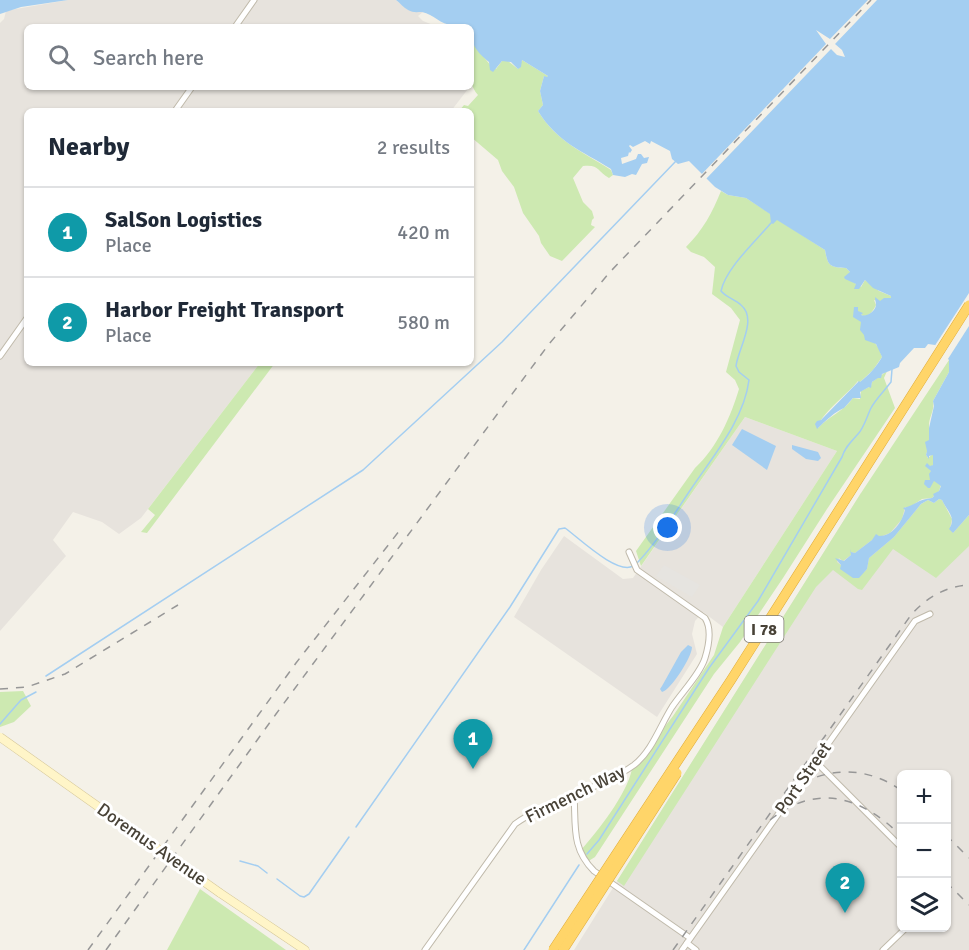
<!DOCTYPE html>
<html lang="en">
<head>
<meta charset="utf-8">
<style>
  body { margin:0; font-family:Signika,sans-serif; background:#f2f2f3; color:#1f2937 }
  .controls { position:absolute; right:18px; bottom:18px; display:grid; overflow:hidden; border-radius:9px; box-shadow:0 2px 4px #0004 }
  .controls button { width:54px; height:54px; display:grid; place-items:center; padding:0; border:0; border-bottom:2px solid #e0e1e3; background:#fff; color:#1f2937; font:30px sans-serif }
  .you { position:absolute; left:668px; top:528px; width:21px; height:21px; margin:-15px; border:4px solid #fff; border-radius:50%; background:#1a73e8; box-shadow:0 0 0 9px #1a73e833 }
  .badge { display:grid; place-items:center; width:39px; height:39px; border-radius:50%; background:#fc4618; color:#fff; font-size:20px; font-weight:700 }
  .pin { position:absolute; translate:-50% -50px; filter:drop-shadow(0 2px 3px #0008) }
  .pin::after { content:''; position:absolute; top:32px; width:21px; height:18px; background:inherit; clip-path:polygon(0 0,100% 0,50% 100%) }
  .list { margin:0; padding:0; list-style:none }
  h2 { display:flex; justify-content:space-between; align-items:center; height:78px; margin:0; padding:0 24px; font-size:26px }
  h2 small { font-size:20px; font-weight:400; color:#747a83 }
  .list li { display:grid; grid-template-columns:39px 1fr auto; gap:18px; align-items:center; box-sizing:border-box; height:90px; padding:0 24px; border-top:2px solid #e0e1e3 }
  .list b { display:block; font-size:22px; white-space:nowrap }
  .list p { margin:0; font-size:20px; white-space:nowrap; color:#747a83 }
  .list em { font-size:20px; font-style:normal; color:#747a83 }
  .icon { flex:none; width:33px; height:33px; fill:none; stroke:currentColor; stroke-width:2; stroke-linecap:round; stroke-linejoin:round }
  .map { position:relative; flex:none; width:969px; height:950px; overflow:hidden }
  .search { position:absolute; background:#fff; box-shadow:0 2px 4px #0004; left:24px; top:24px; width:450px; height:66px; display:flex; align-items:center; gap:15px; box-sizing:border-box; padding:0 21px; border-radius:9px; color:#747a83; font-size:22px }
  .panel { position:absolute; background:#fff; box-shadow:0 2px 4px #0004; left:24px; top:108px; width:450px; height:258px; border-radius:9px }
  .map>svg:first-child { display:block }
  .industrial { fill:#e7e3dd; fill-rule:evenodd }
  .green { fill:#cde9b1 }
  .parking { fill:#e6e4e0 }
  .water { fill:#a4cef1 }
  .pier { fill:#f4f1e8 }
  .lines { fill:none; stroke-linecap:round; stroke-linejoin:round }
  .stream { stroke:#a4cef1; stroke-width:1.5 }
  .street-casing { stroke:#c0baab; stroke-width:7 }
  .secondary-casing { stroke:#d5c798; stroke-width:9 }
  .street { stroke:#fff; stroke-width:5 }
  .secondary { stroke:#fff5c8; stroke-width:8 }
  .rail { stroke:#979797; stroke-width:1.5; stroke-dasharray:8 8; stroke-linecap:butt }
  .secondary-bridge-casing { stroke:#d5c798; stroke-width:9; stroke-linecap:butt }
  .highway-bridge-casing { stroke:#e0ab37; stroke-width:10; stroke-linecap:butt }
  .secondary-bridge { stroke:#fff5c8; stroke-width:8 }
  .highway-bridge { stroke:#ffd569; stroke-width:9 }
  .labels { text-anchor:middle; stroke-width:6; stroke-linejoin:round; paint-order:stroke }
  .shield { fill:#fff; stroke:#7f7b73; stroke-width:1.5 }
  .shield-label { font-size:16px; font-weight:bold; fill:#484237 }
  .street-label { font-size:18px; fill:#484237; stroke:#fff }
</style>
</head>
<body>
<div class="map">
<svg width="969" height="950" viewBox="0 0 969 950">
  <rect width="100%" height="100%" fill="#f4f1e8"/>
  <g class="industrial">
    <path d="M 68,0 L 396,0 L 408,10 L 423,12 L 418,16 L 423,21 L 438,27 L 27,27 L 27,87 L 465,87 L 468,89 L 451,111 L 27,111 L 27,363 L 260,363 L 141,518 L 119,534 L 102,522 L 73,512 L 53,540 L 66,556 L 0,631 L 0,23 L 4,19 L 6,11 L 10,10 Z"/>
    <path d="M 745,417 L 837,451 L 723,627 L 703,612 L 695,621 L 692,634 L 697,654 L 657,717 L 514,617 L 541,570 L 564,536 L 623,579 L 633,578 Z"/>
    <path d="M 861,493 L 965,522 L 969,515 L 969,950 L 574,950 ZM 902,774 L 946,774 L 946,928 L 902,928 Z"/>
  </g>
  <g class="green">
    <path d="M 471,41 L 491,66 L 496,69 L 502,61 L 508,61 L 518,69 L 522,60 L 548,76 L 547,78 L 544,76 L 540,91 L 543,105 L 538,111 C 557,142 582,151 611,170 L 613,175 L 609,178 C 597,171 599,164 583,166 L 573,178 L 583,202 L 592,211 L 594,218 L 592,220 L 591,225 L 595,227 L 562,261 L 550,256 L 541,243 L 539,236 L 523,213 L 514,187 L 502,171 L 498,160 L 471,137 L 471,111 L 459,111 L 464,105 L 468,106 L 478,95 C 466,83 471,57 471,41 Z"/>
    <path d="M 721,191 L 728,195 L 746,198 L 771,214 L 771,220 L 777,219 L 825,250 C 828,267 830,267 846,268 L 850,272 L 850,280 L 861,287 L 865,280 L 879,291 L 891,296 L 891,298 L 880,302 L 874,300 L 876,305 C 873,311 870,316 863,316 L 854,308 L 861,322 L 879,349 L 882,357 L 873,370 L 859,383 L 858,381 C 849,393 818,416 818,428 C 828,417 844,411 853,398 L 860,399 L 861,391 L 871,386 L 872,382 L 887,371 L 884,378 L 895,408 L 827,509 L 783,578 L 740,642 L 714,674 L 595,857 L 587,862 L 581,850 C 598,831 627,794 632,769 L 673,716 L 714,655 L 723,627 L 837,451 L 745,417 L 641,566 L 636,551 L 695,468 C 717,448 731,416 739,389 L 735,380 L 726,372 L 740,320 L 731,308 L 712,294 L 715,267 L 704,257 L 691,252 L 686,247 C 703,230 712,213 721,191 Z"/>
    <path d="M 949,360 L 949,372 L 933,401 C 935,410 929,417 929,425 C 929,435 930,445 926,455 L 928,458 L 933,454 L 933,465 L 929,468 L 931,471 L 930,480 L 934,480 L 941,485 L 939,491 L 932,498 L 922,499 L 910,507 L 905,507 L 902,519 L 890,533 L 872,540 L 855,553 L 851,552 L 851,555 L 843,561 L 839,558 L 837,562 L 842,566 L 864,572 L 867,569 L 869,558 L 894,537 L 921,504 L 928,500 L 934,503 L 939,499 L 942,500 L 952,519 L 950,528 L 953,533 L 969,515 L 969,546 L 936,578 L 893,549 L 862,590 L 858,589 L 833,570 L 816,587 L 624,886 L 617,881 L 861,493 Z"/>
    <path d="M 260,363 L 275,363 L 147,533 L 141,532 L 155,515 L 148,509 Z"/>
    <path d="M 23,691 L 31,706 L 14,722 L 0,727 L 0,692 Z"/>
    <path d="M 200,889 L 286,950 L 167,950 Z"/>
  </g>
  <path class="parking" d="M 664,565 L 700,585 L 692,597 L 656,576 Z"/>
  <g class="water">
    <path d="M 0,0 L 68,0 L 21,7 L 0,14 Z"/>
    <path d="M 396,0 L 969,0 L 969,515 L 953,533 L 949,529 C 957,518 947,511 942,500 L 939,499 L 934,503 L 928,500 L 921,504 L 894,537 L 869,558 L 867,569 L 859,578 L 853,578 L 840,569 L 841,565 L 835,558 L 844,561 L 851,555 L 850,549 L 851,552 L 855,553 L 872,540 L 876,534 L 879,536 C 893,536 902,522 905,510 L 903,508 C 914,506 918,499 932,498 L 934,496 L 933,494 L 939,491 L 941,486 L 934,481 L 930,488 L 928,488 L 924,484 L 925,480 L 930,480 L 929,474 L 931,471 L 925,466 L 927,463 L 930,466 L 933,465 L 933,455 L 929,456 L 929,459 L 926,455 L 927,451 L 925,442 L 929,440 L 929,428 L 934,406 L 933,401 L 949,372 L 949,360 L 935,345 L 928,344 L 925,348 L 914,348 L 900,363 L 899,367 L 882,374 L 881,378 L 878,378 L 872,382 L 871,388 L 869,387 L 860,392 L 861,398 L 853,398 L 844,408 C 836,411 825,421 817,429 L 815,424 L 817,421 L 821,420 L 859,381 L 860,382 C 869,375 876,367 882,357 L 876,344 L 865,340 L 864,335 L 860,330 L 861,322 L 853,317 L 854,307 L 858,307 L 858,311 L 863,313 L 861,315 C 866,317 875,312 876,305 C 876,302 875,300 875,297 L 880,301 L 884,298 L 891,298 L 891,296 L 873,288 L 865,280 L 859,289 L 854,289 L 856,284 L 845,279 L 844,277 L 850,272 L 846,268 C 829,267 828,266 825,250 L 777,220 L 773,224 L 771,223 L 770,214 L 746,198 L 728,195 L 715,187 L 689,161 L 678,164 L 672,159 L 670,151 L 651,141 L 650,144 L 645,141 L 633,147 L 630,145 L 629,146 L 632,150 L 630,153 L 629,152 L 628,156 L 621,158 L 622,164 L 636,159 L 638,154 L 641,154 L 644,158 L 649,157 L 647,163 L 642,164 L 636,175 L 632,174 L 625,177 L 613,175 L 611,169 C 582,151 557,142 538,111 L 543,105 L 540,91 L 544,76 L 547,77 L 548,76 L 522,60 L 521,67 L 518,69 L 511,62 L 502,61 L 493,72 L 490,70 L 489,62 C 476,51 471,45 471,27 L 454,27 L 453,25 C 440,25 434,14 422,12 C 417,12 413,13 408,10 C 404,8 400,3 396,0 Z"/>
    <path d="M 742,429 L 776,446 L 767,470 L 732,445 Z"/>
    <path d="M 792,445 L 818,452 L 821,458 L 818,461 L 806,459 L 792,449 Z"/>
    <path d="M 688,645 L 692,647 C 692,657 671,690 662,692 L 660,689 L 662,686 L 681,652 Z"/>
  </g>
  <g class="pier">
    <path d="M 868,0 L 877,0 L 835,44 L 842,50 L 845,57 L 837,55 L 831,49 L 704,181 L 700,176 L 826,44 L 816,30 L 830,39 Z"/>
    <path d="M 969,293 L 969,326 L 946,362 L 934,347 Z"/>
  </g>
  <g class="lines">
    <g class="stream">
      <path d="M 637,563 C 658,541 674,514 691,489 C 713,456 744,420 749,380 L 739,372 L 736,366 C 738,349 758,319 741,305 C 735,299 727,298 721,291 C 726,268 755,242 771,223"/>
      <path d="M 46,676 L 363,470 L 502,342 L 676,161"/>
      <path d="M 0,724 L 21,700 L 36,692"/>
      <path d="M 356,827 L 510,607 L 559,529 L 565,528 C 579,538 617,575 633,566"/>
      <path d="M 587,854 L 599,840 L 709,668 L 758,601 L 842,457 C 845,447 851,442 858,434 C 864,428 867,416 871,408 C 875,400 885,390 891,382 L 892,369"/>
      <path d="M 240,861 L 258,866 L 267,873"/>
      <path d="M 277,879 L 300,896 L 304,897 L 309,894 L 349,837"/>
      <path d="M 524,950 L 579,865"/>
    </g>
    <defs>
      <g id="street">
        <path d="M 235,27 L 254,0"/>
        <path d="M 175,111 L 192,87"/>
        <path d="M 0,356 L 27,318"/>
        <path d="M 815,761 L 902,848"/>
        <path d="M 574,794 C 576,826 571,848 594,871 L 690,938"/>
        <path d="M 687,943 L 696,950"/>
        <path d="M 425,950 L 515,824 C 551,798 598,791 634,765 C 652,751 660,726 672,707 C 682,692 700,674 705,658 C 709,645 712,629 705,618 L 637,570 L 629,552"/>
        <path d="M 682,950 L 915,621 L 930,614"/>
        <path d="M 883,950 L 906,928"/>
      </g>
      <path id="secondary" d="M 220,893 L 305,950"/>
    </defs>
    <use href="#street" class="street-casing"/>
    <use href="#secondary" class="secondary-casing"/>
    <use href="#street" class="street"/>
    <use href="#secondary" class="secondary"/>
    <g class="rail">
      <path d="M 0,689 L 27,687 L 65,674 L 178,605"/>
      <path d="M 789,792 C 823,766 867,765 902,791"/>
      <path d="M 770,820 C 817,782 863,797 902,837"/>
      <path d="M 946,835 L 969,858"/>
      <path d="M 946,882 L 969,905"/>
      <path d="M 88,950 L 296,663 L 400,530"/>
      <path d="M 106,950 L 276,714 L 549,344 L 610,272 L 871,0"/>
      <path d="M 673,950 L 911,615 C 926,598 946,586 969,585"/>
    </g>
    <defs>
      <path id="secondary-bridge" d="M 0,737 L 220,893"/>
      <g id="highway-bridge">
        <path d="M 553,950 L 731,680 L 969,305"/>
        <path d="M 563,950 L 677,773"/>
      </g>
    </defs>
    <use href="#secondary-bridge" class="secondary-bridge-casing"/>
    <use href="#highway-bridge" class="highway-bridge-casing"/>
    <use href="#secondary-bridge" class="secondary-bridge"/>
    <use href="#highway-bridge" class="highway-bridge"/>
  </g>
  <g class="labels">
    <rect class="shield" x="744.5" y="616" width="39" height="26" rx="4.5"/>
    <g class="shield-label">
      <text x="764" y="635">I 78</text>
    </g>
    <g class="street-label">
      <text transform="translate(803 778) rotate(-55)" y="6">Port Street</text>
      <text transform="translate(575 794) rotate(-26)" y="6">Firmench Way</text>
      <text transform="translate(152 844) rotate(35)" y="6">Doremus Avenue</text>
    </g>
  </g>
</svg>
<div class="controls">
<button>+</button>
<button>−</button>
<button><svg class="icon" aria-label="layers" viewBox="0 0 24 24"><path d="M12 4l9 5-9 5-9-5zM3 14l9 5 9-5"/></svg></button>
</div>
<div class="you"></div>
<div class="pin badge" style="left:473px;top:769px;background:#0f9aa8">1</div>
<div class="pin badge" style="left:845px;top:913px;background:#0f9aa8">2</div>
<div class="search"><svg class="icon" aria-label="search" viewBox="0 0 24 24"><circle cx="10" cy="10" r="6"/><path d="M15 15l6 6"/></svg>Search here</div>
<section class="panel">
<h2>Nearby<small>2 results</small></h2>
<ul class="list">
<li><span class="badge" style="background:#0f9aa8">1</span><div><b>SalSon Logistics</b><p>Place</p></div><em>420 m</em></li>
<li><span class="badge" style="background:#0f9aa8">2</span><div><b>Harbor Freight Transport</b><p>Place</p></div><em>580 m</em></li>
</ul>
</section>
</div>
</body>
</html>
